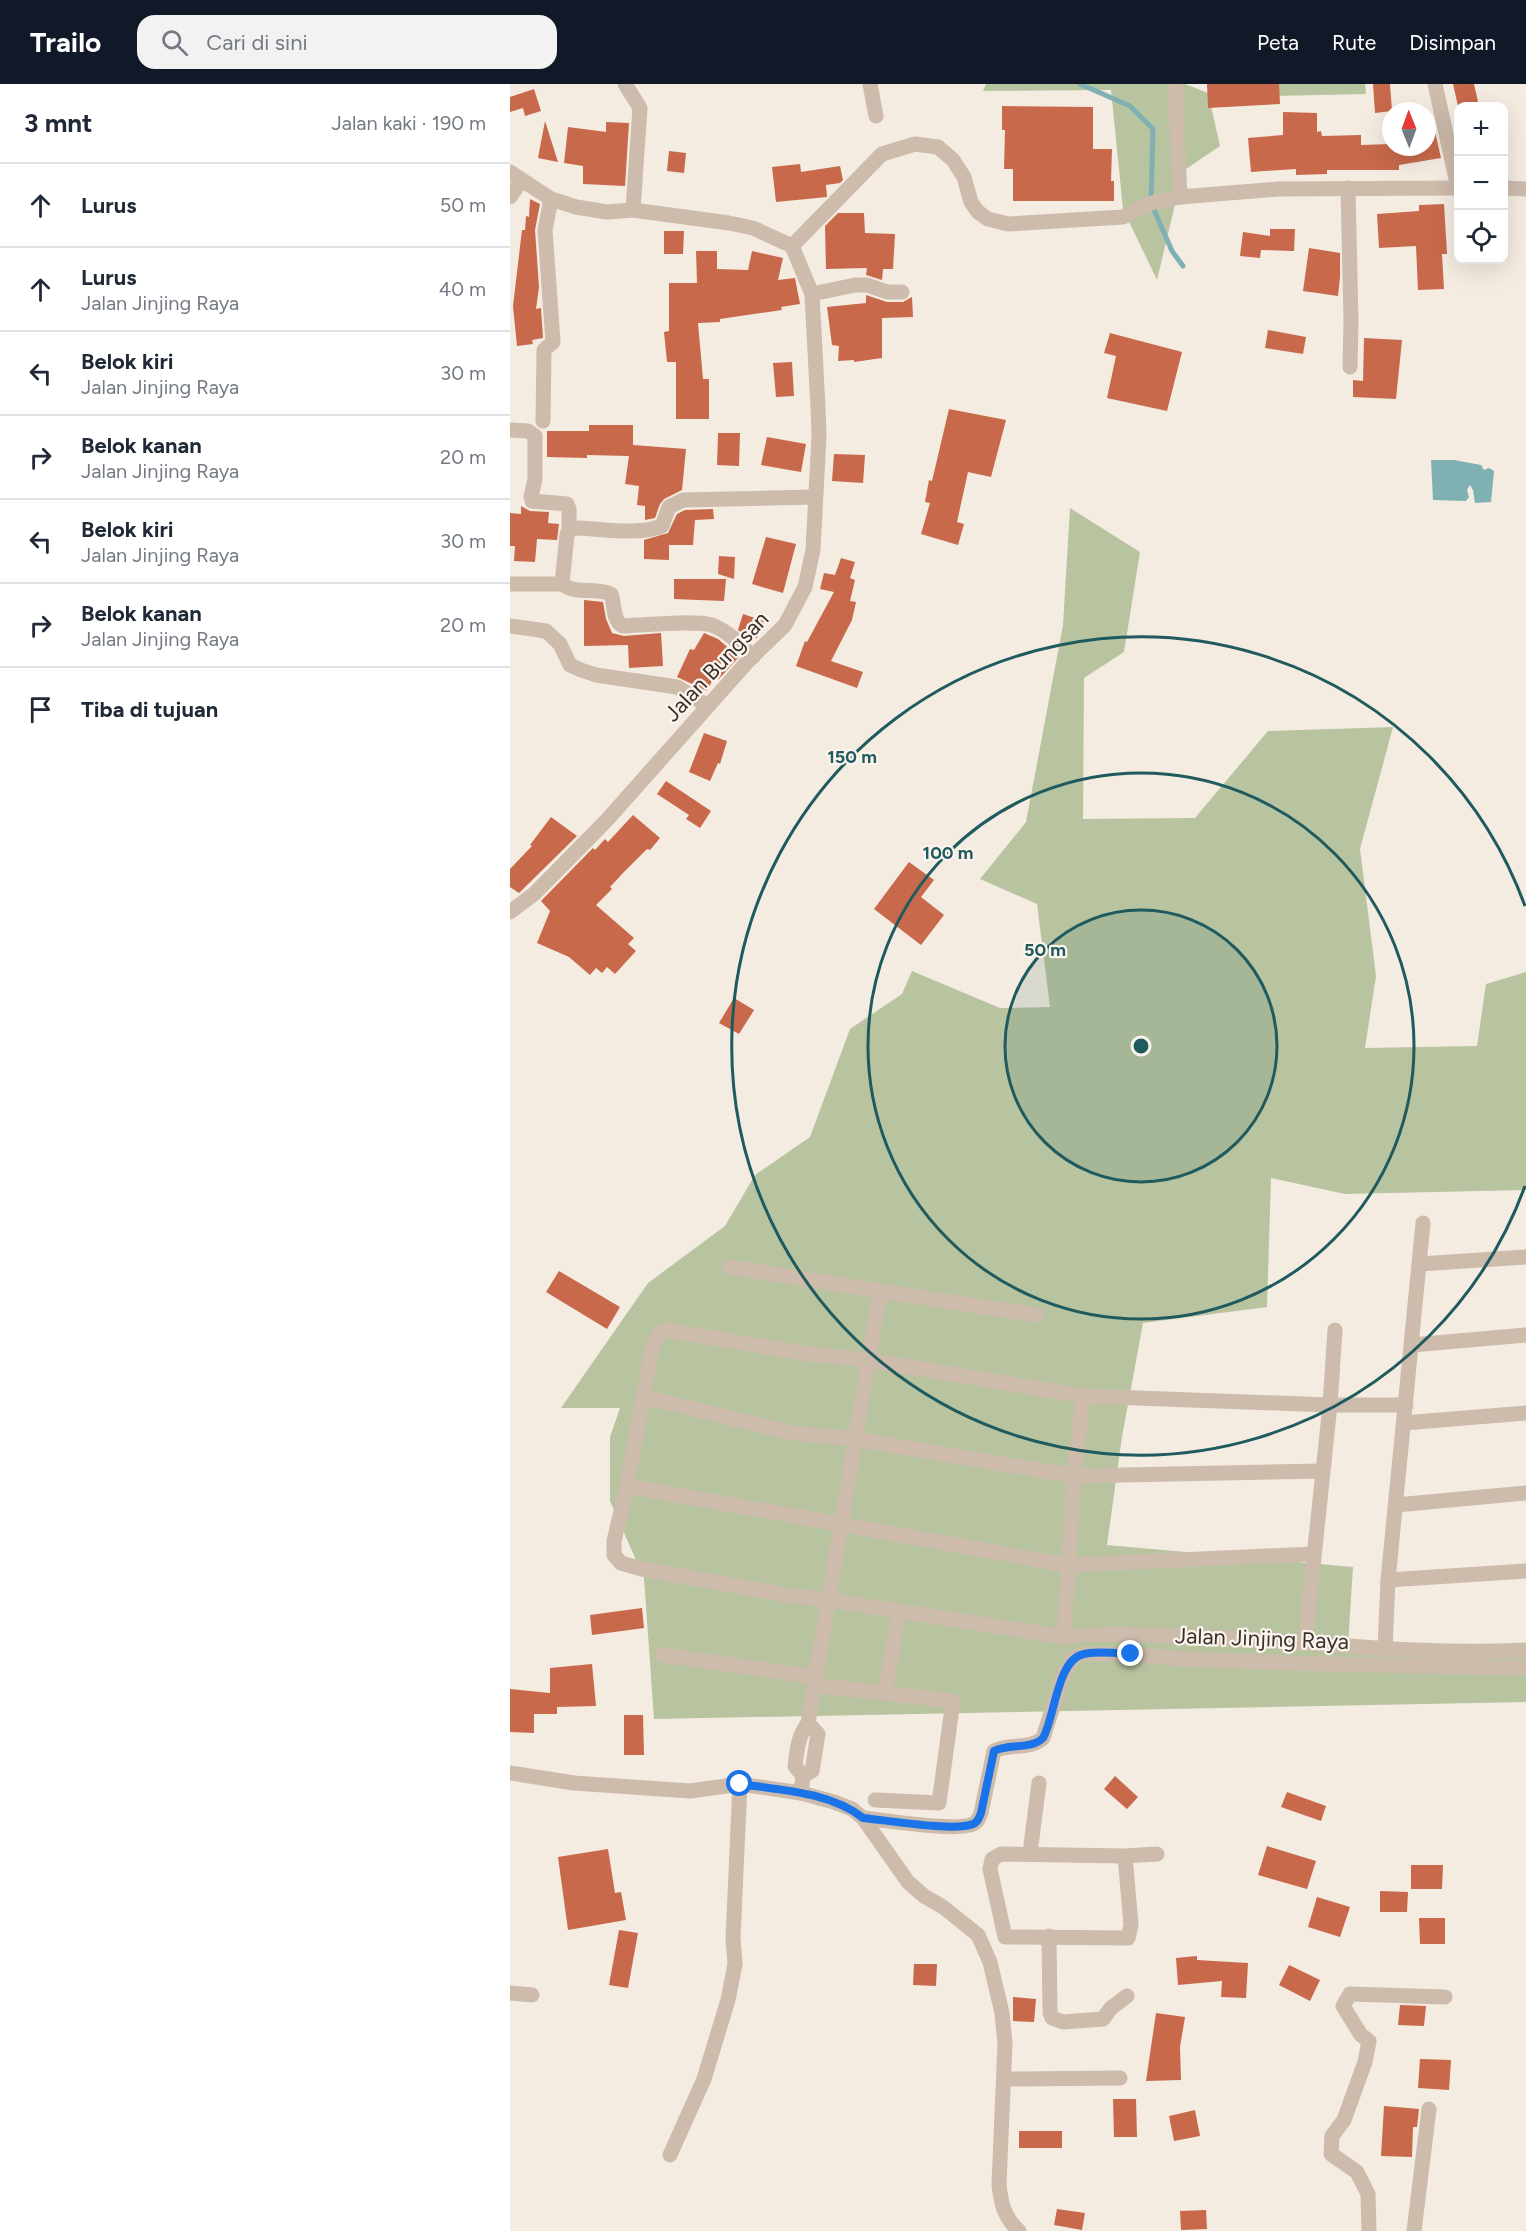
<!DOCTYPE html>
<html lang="id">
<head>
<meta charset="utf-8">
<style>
  body { margin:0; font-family:Figtree,sans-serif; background:#f2f2f3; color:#1f2937 }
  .controls { position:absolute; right:18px; top:18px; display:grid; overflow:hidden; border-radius:12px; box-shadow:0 6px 24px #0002 }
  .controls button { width:54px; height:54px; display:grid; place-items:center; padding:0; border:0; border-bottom:2px solid #e0e1e3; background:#fff; color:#1f2937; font:30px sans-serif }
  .compass { position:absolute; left:872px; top:18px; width:54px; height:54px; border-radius:50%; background:#fff; box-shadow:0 6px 24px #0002; rotate:359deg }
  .stop { position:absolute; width:18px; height:18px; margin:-14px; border:4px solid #1a73e8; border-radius:50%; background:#fff }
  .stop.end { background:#1a73e8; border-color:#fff; box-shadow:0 2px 6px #0008 }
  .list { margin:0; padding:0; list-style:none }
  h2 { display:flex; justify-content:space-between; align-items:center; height:78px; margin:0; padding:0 24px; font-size:26px }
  h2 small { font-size:20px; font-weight:400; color:#747a83 }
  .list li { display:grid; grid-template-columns:39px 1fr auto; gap:18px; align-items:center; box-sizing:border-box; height:84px; padding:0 24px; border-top:2px solid #e0e1e3 }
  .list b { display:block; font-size:22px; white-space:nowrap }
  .list p { margin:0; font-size:20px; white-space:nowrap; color:#747a83 }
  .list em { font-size:20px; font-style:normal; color:#747a83 }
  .icon { flex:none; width:33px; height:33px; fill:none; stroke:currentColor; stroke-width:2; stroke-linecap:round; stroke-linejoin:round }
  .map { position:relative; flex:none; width:1016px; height:2147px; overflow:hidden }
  header { display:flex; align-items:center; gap:36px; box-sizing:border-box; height:84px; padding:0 30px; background:#111827; color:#fff }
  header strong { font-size:28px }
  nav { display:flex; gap:33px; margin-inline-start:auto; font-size:21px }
  .search { width:420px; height:54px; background:#f2f2f3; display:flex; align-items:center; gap:15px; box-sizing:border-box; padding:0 21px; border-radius:18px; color:#747a83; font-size:22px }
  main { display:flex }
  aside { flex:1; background:#fff }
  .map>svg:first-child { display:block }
  .green { fill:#b8c4a0 }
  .water { fill:#7fb0b2 }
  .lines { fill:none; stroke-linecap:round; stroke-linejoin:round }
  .stream { stroke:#7fb0b2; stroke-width:5 }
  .building { fill:#c8694b }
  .minor { stroke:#cdbbac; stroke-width:15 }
  .route { stroke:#1a73e8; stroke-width:8 }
  .ring { fill:none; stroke:#1f5a5e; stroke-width:3 }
  .labels { text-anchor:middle; stroke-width:4.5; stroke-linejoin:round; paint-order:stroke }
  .street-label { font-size:22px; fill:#3b302b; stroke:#fbf5ee }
  .centre { fill:#1f5a5e; stroke:#fbf5ee; stroke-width:3 }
  .ring-label { font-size:18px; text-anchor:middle; font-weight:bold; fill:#1f5a5e; stroke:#fbf5ee; stroke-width:4.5; stroke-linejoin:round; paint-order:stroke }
</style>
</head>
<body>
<header>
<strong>Trailo</strong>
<div class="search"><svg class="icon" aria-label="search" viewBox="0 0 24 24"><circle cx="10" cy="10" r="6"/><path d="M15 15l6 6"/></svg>Cari di sini</div>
<nav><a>Peta</a><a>Rute</a><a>Disimpan</a></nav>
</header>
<main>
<aside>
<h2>3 mnt<small>Jalan kaki · 190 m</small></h2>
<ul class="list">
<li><svg class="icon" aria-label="ahead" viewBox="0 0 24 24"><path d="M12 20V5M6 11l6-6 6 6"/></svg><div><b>Lurus</b></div><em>50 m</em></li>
<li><svg class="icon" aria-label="ahead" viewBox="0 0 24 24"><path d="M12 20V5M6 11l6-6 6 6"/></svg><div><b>Lurus</b><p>Jalan Jinjing Raya</p></div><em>40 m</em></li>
<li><svg class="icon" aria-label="left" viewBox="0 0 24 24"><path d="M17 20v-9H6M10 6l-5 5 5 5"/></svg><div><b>Belok kiri</b><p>Jalan Jinjing Raya</p></div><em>30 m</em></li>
<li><svg class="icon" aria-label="right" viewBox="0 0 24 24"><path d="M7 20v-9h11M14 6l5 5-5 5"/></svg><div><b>Belok kanan</b><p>Jalan Jinjing Raya</p></div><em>20 m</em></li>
<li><svg class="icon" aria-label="left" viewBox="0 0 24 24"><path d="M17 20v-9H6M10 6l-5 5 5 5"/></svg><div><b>Belok kiri</b><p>Jalan Jinjing Raya</p></div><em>30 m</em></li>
<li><svg class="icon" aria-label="right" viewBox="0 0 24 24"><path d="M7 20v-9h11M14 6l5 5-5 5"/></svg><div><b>Belok kanan</b><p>Jalan Jinjing Raya</p></div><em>20 m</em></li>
<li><svg class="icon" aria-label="arrive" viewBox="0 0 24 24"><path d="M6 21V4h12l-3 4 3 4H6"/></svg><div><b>Tiba di tujuan</b></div></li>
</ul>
</aside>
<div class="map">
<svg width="1016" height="2147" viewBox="0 0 1016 2147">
  <rect width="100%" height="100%" fill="#f4ebe1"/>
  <g class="green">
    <path d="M 476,0 L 675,0 L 698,9 L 710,62 L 673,87 L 647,196 L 613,125 L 601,6 L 473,7 Z"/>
    <path d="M 761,0 L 855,0 L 856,10 L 762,12 Z"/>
    <path d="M 560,424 L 630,468 L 614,568 L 574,594 L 573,735 L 685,734 L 758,647 L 883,643 L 850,765 L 866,892 L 855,964 L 967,962 L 976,900 L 1016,888 L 1016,1106 L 835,1110 L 761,1094 L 757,1223 L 633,1239 L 612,1353 L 597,1461 L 843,1483 L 838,1562 L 1016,1565 L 1016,1618 L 144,1635 L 134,1494 L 100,1417 L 100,1353 L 110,1324 L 51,1324 L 138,1199 L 215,1142 L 245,1091 L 300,1053 L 340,945 L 392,910 L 402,887 L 490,924 L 540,923 L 527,820 L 470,795 L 516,738 L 553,541 Z"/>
  </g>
  <path class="water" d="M 921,376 L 944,376 L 971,381 L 974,386 L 979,384 L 984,387 L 981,418 L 965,419 L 963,406 L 960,401 L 957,406 L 959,413 L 956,417 L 923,416 Z"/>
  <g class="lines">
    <path class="stream" d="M 570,0 L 620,22 L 643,45 L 641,119 L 662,167 L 673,182"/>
  </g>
  <g class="building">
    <path d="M 697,0 L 769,0 L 770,20 L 698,24 Z"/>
    <path d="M 863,0 L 880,0 L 882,27 L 865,29 Z"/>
    <path d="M 943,0 L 964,0 L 969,22 L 948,22 Z"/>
    <path d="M 24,5 L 31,27 L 15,32 L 13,24 L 0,28 L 0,13 Z"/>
    <path d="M 492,22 L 583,23 L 583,65 L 602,65 L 601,97 L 604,97 L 604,117 L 503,117 L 503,85 L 494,85 L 495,46 L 492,46 Z"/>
    <path d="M 773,28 L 807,29 L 807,48 L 811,47 L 812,52 L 851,51 L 851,61 L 881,60 L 881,63 L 917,63 L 917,34 L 922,34 L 931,74 L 889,81 L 889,86 L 817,86 L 817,90 L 786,91 L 786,85 L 741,88 L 738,54 L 773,51 Z"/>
    <path d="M 35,37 L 48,78 L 28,74 Z"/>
    <path d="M 96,38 L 119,39 L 115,102 L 73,100 L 73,82 L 54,79 L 58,43 L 96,48 Z"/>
    <path d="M 159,67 L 176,69 L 174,89 L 157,87 Z"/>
    <path d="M 290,80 L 291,88 L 330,82 L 333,96 L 330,99 L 316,101 L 317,113 L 266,118 L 262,83 Z"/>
    <path d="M 20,115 L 30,120 L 25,146 L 29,203 L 26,225 L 31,224 L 33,254 L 22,256 L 23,260 L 7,262 L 3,222 L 12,146 L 15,146 L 16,132 L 19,133 Z"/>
    <path d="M 934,120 L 937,170 L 932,170 L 934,205 L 908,206 L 906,162 L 869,164 L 867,130 L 909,127 L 909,121 Z"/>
    <path d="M 328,129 L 354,129 L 355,149 L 385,150 L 383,185 L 373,185 L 372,196 L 356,191 L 357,184 L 316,185 L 315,142 Z"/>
    <path d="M 760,145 L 785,145 L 784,167 L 751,166 L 750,174 L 730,172 L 733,148 L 760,152 Z"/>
    <path d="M 154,147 L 174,147 L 173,170 L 154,170 Z"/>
    <path d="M 799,164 L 830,169 L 830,193 L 828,212 L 793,207 Z"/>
    <path d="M 186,167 L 207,167 L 207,185 L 238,186 L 242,167 L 273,174 L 268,196 L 285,194 L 290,220 L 271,223 L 272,226 L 210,235 L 210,238 L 188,239 L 193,295 L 199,295 L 199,335 L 166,335 L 166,278 L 157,278 L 154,248 L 159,247 L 159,199 L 187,199 Z"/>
    <path d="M 356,211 L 377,218 L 393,218 L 402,213 L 403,233 L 372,234 L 372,274 L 344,278 L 344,276 L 328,277 L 329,262 L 322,261 L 317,223 L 356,219 Z"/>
    <path d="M 758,246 L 796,253 L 793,270 L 755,264 Z"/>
    <path d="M 600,249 L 672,268 L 657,327 L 597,314 L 606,272 L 594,269 Z"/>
    <path d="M 854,254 L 892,256 L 886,315 L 843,313 L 843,296 L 853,297 Z"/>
    <path d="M 282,278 L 284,312 L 266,313 L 263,279 Z"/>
    <path d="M 439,325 L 496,336 L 481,393 L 458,388 L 447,438 L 454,440 L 448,461 L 411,450 L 420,419 L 415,418 L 419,396 L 422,397 Z"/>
    <path d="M 79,341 L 123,341 L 123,361 L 176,365 L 172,406 L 154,415 L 150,420 L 145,434 L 135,436 L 135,422 L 127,421 L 129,402 L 115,400 L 119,372 L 77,371 L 77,374 L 37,373 L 37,347 L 79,347 Z"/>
    <path d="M 208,349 L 230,349 L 229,382 L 207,381 Z"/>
    <path d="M 257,353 L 296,360 L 291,388 L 251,381 Z"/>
    <path d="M 324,370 L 355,371 L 353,399 L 322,397 Z"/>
    <path d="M 11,422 L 20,427 L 39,428 L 38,439 L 49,440 L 47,456 L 27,455 L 25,478 L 4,477 L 5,462 L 0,462 L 0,429 L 11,430 Z"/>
    <path d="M 203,425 L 204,435 L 185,436 L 183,461 L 159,461 L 159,476 L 134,475 L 134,456 L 158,449 L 167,430 L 175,426 Z"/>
    <path d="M 256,453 L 286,460 L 273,509 L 242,500 Z"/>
    <path d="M 209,472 L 225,473 L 224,495 L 208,490 Z"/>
    <path d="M 331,474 L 345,478 L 340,494 L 345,496 L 340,517 L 346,518 L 342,536 L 321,577 L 353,588 L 347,604 L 286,582 L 295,557 L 297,558 L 324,508 L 310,505 L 314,489 L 325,491 Z"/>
    <path d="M 164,495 L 216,495 L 214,517 L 164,515 Z"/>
    <path d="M 74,516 L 93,518 L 96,535 L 102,549 L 114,552 L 151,549 L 153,582 L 119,584 L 118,561 L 74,562 Z"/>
    <path d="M 233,530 L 254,537 L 247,554 L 241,552 L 239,555 L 228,546 Z"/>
    <path d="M 194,549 L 208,555 L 229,573 L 208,596 L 215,576 L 213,575 L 197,607 L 167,593 L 180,565 L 184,566 Z"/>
    <path d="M 194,649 L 217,657 L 210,680 L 208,679 L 200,697 L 179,688 Z"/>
    <path d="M 156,697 L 201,727 L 190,744 L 176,735 L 179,731 L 147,710 Z"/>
    <path d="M 123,731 L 150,754 L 140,766 L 137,765 L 113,789 L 100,803 L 102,805 L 86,821 L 124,854 L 118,860 L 126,867 L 105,890 L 97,883 L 92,889 L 86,884 L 80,891 L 59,873 L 27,859 L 40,827 L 31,817 L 83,764 L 85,766 L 95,755 L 98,758 Z"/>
    <path d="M 41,733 L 67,752 L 9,809 L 0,803 L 0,785 L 22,762 L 20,761 Z"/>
    <path d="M 399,778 L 424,796 L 411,813 L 434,831 L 411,861 L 364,825 Z"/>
    <path d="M 224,914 L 244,926 L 229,950 L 209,939 Z"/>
    <path d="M 49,1187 L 110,1223 L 97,1245 L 36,1208 Z"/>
    <path d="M 132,1524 L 134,1544 L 82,1551 L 80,1531 Z"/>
    <path d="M 82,1580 L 86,1622 L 47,1623 L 47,1630 L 24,1630 L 24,1649 L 0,1648 L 0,1605 L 40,1609 L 40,1584 Z"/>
    <path d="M 114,1631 L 133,1631 L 134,1671 L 114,1671 Z"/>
    <path d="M 605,1692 L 628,1713 L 617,1725 L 594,1705 Z"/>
    <path d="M 777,1708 L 816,1722 L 811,1737 L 771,1723 Z"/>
    <path d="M 757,1762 L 806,1777 L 797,1805 L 748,1791 Z"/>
    <path d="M 98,1765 L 105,1809 L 111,1808 L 116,1836 L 58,1846 L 48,1773 Z"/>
    <path d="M 901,1781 L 933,1781 L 932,1805 L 901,1805 Z"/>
    <path d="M 870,1807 L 898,1808 L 897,1828 L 870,1828 Z"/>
    <path d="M 807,1813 L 840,1823 L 830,1853 L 798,1843 Z"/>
    <path d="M 909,1834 L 935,1834 L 935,1860 L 910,1860 Z"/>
    <path d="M 109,1846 L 128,1849 L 118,1904 L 99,1901 Z"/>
    <path d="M 687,1872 L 687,1876 L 738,1879 L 736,1914 L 711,1913 L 712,1897 L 668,1901 L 666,1874 Z"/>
    <path d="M 404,1880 L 427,1880 L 426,1902 L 403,1901 Z"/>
    <path d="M 779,1881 L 810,1896 L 800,1917 L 769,1901 Z"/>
    <path d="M 503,1913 L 526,1915 L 524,1938 L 503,1937 Z"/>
    <path d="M 890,1921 L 916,1922 L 914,1942 L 888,1941 Z"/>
    <path d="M 646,1929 L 675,1933 L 670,1963 L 671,1996 L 636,1997 Z"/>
    <path d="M 910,1975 L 941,1976 L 939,2006 L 908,2004 Z"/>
    <path d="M 603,2015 L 626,2015 L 627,2053 L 604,2053 Z"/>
    <path d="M 874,2022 L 909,2025 L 907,2043 L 903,2043 L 902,2073 L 871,2072 Z"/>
    <path d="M 685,2026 L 690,2052 L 664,2057 L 659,2032 Z"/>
    <rect x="509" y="2047" width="43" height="17"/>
    <path d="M 547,2125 L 575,2129 L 572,2146 L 544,2141 Z"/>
    <path d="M 696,2126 L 697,2145 L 671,2146 L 670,2127 Z"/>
  </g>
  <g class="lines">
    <g class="minor">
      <path d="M 115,0 L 130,24 L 123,126"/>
      <path d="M 360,0 L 366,32"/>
      <path d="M 665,0 L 670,113"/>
      <path d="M 925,0 L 948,104"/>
      <path d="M 0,88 L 41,115 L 66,123 L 97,128 L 123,126 L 219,139 L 243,144 L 282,162 L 372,70 L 405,60 L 428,63 L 443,76 L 454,93 L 461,118 L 468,128 L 478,135 L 498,140 L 613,133 L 641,119 L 670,113 L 769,105 L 948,104"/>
      <path d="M 838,104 L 841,237 L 840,283"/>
      <path d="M 994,104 L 1016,105"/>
      <path d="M 0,113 L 11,97"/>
      <path d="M 302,210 L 345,201 L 357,201 L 377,208 L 392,208"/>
      <path d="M 33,337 L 34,266 L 43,258 L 35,146 L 41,115"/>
      <path d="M 0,346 L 18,347 L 25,352 L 25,395 L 21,413 L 22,417 L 57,420 L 59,425 L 59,446"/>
      <path d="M 0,500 L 52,500 L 57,450 L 63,444 C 89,444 128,452 152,442 L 159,423 L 173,416 L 305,413"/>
      <path d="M 52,500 C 67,511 85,503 101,510 C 105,520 102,537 113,542 C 134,541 184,536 202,541 C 218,547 231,561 243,573"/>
      <path d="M 0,542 L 36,547 L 50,560 L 60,581 L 71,586 L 86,591 L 167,603 L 198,622"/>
      <path d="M 0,828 L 24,810 L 96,737 L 239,576 L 275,541 L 295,503 L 303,466 L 309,352 L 308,324 L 302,210 L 282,162"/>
      <path d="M 909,1180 L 1016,1173"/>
      <path d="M 220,1183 L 370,1207 L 298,1639 C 288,1652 287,1666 285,1682 L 293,1692 L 291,1709"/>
      <path d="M 370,1207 L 526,1231"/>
      <path d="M 902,1261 L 1016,1251"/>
      <path d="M 573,1312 L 358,1276 L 299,1270 L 155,1246 L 148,1252 L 142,1264 L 117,1402 L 104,1457 L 104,1471 L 111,1479 L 132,1485 L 276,1511 L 319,1516 L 554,1553 C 592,1549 630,1551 668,1552 C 784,1555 900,1572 1016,1566"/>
      <path d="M 134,1313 L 282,1349 L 345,1355 L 564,1392 L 812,1387"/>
      <path d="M 894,1339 L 1016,1329"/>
      <path d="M 117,1402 L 557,1481 L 803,1470"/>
      <path d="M 886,1421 L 1016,1409"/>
      <path d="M 878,1496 L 1016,1487"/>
      <path d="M 554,1553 L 564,1392 L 573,1312 L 820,1321 L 896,1321"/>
      <path d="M 795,1559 L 820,1321 L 825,1246"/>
      <path d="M 875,1566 L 878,1496 L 913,1139"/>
      <path d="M 153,1571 L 306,1593"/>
      <path d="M 304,1601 L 443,1617 L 429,1719 L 365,1716"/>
      <path d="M 375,1609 L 389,1527"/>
      <path d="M 0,1689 L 64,1699 L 180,1707 L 230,1700 L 291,1709 L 324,1718 L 342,1725 L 353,1734 L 398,1798 L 414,1812 L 433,1823 L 468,1851 L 480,1878 L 492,1929 L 495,1960 L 489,2100 C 491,2120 494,2133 509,2147"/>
      <path d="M 293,1692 L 302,1687 L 308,1650 L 298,1639"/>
      <path d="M 353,1734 C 376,1736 445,1748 463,1740 C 468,1738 469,1734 471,1729 L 484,1667 C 499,1659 521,1666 533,1654 L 552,1594 L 563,1574 L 572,1570 L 621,1570 L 671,1575 L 813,1580 L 1016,1584"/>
      <path d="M 520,1769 L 529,1699"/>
      <path d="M 615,1772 L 621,1841 L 618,1854 L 495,1853 L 480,1785 L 482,1775 L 491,1770 L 615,1772 L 647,1770"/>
      <path d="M 539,1852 L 540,1929 L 542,1934 L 553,1938 L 593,1935 L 601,1924 L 617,1912"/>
      <path d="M 0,1909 L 22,1911"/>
      <path d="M 494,1995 L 610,1994"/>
      <path d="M 160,2071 L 194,1995 L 218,1916 L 225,1880 L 223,1854 L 230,1700"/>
      <path d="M 859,2147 L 858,2110 L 847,2088 L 821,2070 L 822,2052 L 834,2036 L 855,1978 L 859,1957 L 851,1951 L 833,1922 L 840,1910 L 935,1913"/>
      <path d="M 904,2147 L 919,2025"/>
    </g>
  </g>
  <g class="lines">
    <path class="route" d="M 230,1700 C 270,1706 320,1708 353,1734 C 376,1736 445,1748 463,1740 C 468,1738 469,1734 471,1729 L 484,1667 C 499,1659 521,1666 533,1654 C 545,1633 547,1575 574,1570 C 589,1567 606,1569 621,1570"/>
  </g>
  <circle cx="631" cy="962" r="136" fill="#1f5a5e" fill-opacity=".12"/>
  <g class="ring">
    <circle cx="631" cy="962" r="136"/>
    <circle cx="631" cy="962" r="273"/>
    <path d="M1015 1102A409 409 0 1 1 1015 822"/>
  </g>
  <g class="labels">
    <g class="street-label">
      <text transform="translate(206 582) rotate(-47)" y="8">Jalan Bungsan</text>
      <text transform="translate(752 1554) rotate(2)" y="8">Jalan Jinjing Raya</text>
    </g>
  </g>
  <circle cx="631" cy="962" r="9" class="centre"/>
  <g class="ring-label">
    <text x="342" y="679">150 m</text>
    <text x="438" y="775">100 m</text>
    <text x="535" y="872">50 m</text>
  </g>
</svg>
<div class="controls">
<button>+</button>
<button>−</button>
<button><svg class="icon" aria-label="locate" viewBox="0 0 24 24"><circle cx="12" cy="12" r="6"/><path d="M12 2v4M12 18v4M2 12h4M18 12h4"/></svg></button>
</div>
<svg class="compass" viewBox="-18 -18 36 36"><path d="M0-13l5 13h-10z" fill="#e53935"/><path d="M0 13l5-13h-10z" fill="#747a83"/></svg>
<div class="stop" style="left:230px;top:1700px"></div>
<div class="stop end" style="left:621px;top:1570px"></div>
</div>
</main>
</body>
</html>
